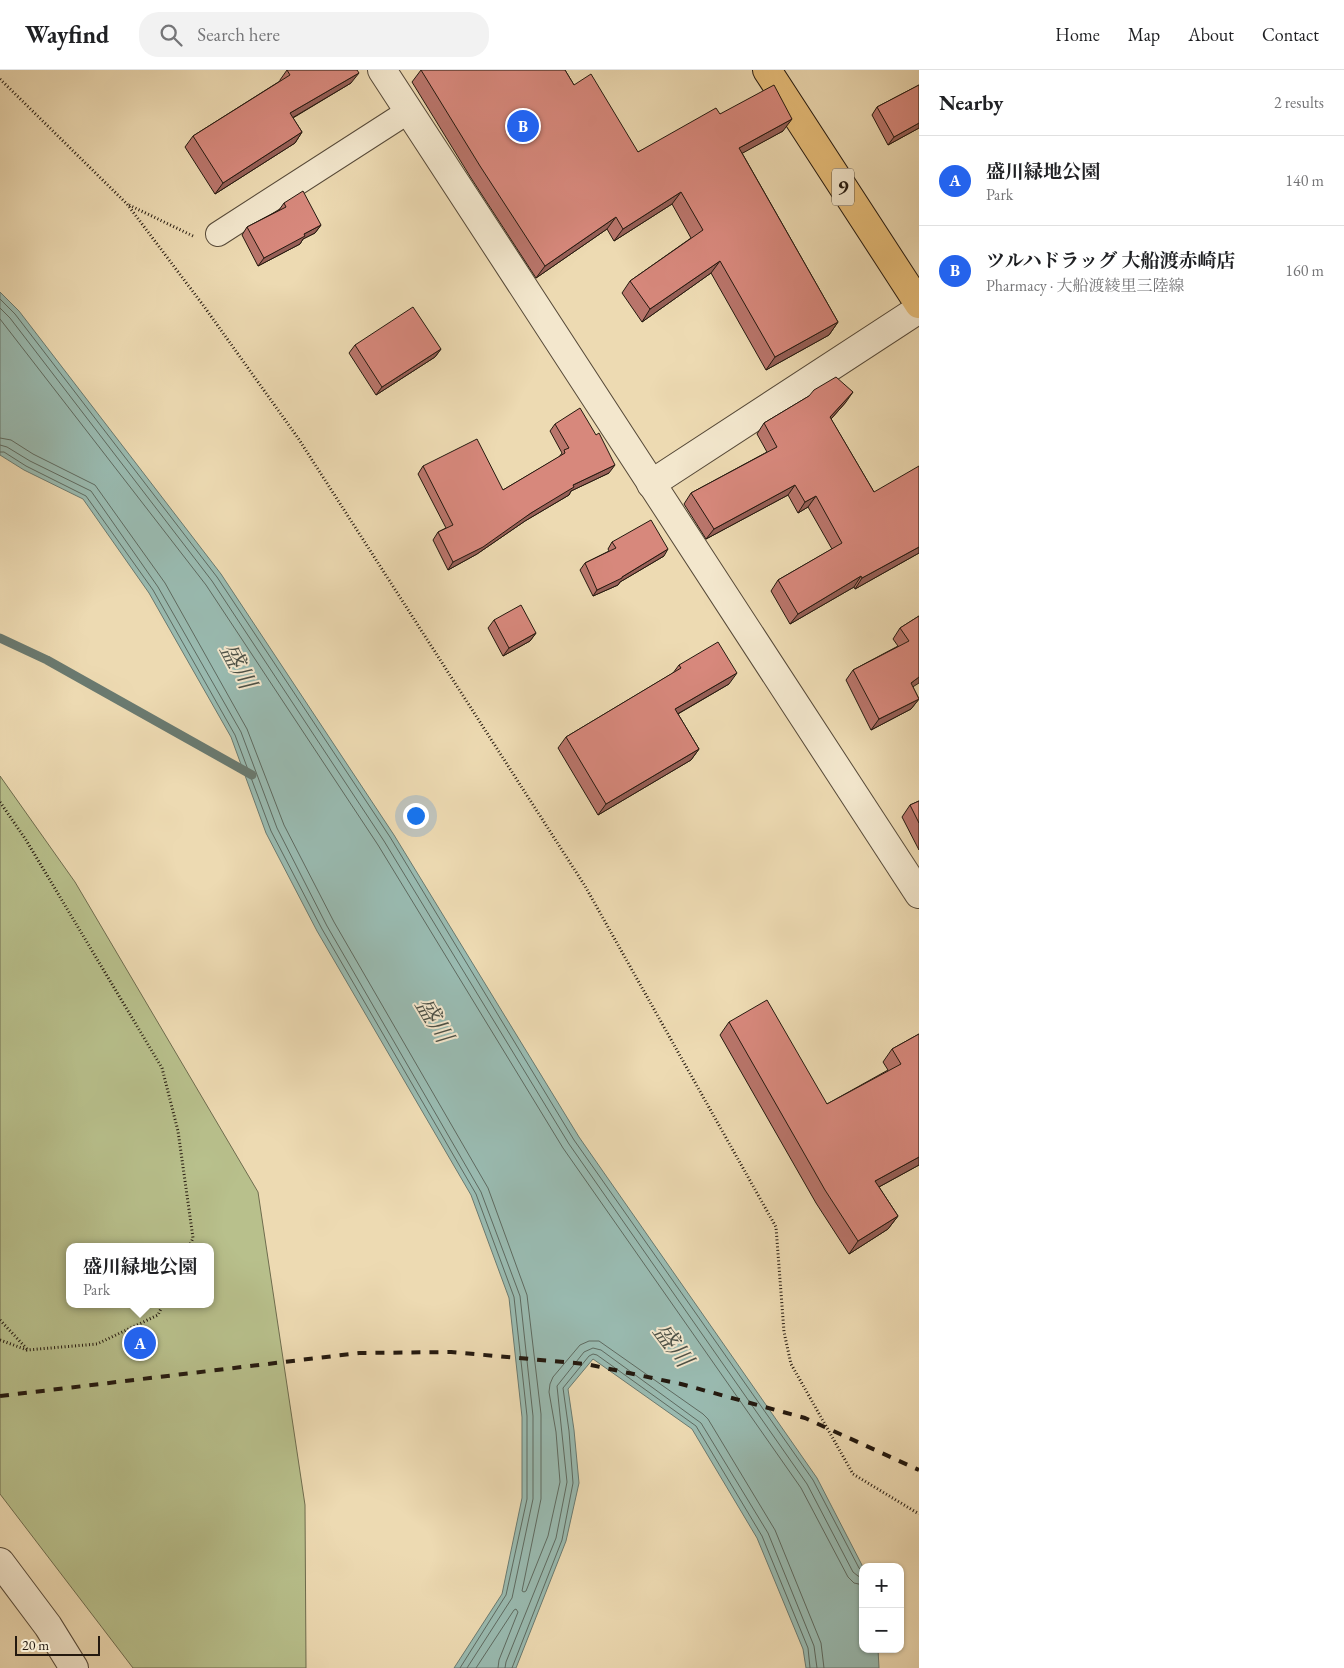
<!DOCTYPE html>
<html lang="en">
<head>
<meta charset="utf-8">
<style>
  body { margin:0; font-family:"EB Garamond","Noto Serif JP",serif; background:#f2f2f2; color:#202124 }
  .controls { position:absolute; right:15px; bottom:15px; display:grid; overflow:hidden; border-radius:10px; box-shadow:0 1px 4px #0004 }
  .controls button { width:45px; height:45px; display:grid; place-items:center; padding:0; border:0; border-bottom:1px solid #e0e0e0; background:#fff; color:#202124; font:25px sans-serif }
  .scale { position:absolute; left:15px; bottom:12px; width:85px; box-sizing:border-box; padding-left:5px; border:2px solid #24190f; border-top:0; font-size:14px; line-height:18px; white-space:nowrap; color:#24190f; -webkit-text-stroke:4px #f3e7cd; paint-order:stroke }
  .you { position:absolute; left:415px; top:745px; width:18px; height:18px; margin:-12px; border:4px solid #fff; border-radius:50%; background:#1a73e8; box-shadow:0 0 0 8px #1a73e833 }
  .badge { display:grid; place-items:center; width:32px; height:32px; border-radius:50%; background:#2563eb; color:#fff; font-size:16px; font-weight:700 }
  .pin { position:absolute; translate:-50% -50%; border:2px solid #fff; box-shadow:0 1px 5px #0006 }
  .popup { position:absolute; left:66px; top:1173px; width:148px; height:65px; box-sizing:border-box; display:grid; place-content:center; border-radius:10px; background:#fff; filter:drop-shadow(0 1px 4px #0005); font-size:16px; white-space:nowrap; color:#757577 }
  .popup b { font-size:19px; color:#202124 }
  .popup::after { content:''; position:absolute; left:50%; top:100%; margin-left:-10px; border:10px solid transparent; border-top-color:#fff }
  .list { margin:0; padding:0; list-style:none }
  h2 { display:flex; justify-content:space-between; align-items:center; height:65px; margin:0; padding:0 20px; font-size:21px }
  h2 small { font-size:16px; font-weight:400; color:#757577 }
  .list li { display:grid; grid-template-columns:32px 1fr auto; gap:15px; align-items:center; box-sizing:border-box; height:90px; padding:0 20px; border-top:1px solid #e0e0e0 }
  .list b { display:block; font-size:19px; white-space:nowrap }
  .list p { margin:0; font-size:16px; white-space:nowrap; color:#757577 }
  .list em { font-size:16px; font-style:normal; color:#757577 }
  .icon { flex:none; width:28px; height:28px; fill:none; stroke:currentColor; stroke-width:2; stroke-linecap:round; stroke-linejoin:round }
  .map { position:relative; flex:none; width:919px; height:1598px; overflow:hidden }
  header { display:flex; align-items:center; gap:30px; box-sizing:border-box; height:70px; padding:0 25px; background:#fff; border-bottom:1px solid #e0e0e0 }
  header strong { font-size:24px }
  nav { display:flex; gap:28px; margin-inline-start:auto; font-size:18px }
  .search { width:350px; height:45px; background:#f2f2f2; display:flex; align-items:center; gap:12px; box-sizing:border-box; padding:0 18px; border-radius:20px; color:#757577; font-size:19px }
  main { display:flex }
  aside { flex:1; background:#fff }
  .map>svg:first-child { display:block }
  .green { fill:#b8c08c; stroke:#6e6c4e; fill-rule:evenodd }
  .water { fill:#99bab0; stroke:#6a7a70 }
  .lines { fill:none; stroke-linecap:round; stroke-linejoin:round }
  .shore { stroke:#5e6a60; stroke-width:1 }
  .stream { stroke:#6a7a70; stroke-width:9 }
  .minor-casing { stroke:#564938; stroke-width:26 }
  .tertiary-casing { stroke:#564938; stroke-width:30 }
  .primary-casing { stroke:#24190f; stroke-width:30 }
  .path { stroke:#24190f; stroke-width:3; stroke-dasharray:1 2.5; stroke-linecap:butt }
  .minor { stroke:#f3e7cd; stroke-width:24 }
  .tertiary { stroke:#f3e7cd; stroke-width:28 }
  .primary { stroke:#e6bd79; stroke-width:28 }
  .rail { stroke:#24190f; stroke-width:4; stroke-dasharray:9 9; stroke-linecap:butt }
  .wall { fill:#b9756b; stroke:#24190f }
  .shaded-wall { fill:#965f57; stroke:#24190f }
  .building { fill:#d7887c; stroke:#24190f }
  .labels { text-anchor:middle; stroke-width:4; stroke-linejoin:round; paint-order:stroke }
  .shield { fill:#f3e7cd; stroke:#625748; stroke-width:1 }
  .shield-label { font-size:21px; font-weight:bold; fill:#24190f }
  .water-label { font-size:24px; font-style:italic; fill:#4d5147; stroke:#f3e7cd }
</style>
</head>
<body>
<header>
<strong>Wayfind</strong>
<div class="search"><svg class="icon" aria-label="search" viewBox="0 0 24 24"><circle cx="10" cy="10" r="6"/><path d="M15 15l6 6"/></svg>Search here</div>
<nav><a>Home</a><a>Map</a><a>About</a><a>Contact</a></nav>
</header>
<main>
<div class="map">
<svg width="919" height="1598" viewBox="0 0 919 1598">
  <rect width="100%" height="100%" fill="#eddab2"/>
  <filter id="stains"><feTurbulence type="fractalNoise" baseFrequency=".004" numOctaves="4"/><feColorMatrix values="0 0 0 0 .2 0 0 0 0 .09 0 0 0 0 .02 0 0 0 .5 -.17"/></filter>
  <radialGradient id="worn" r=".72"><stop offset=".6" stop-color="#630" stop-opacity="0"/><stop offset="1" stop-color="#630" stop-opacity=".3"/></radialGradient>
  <path class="green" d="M 0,706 L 75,812 L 258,1122 L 305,1435 L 306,1598 L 133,1598 L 0,1424 ZM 70,1177 L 210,1177 L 210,1234 L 70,1234 Z"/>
  <path class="water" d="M 0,222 L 19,241 L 221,504 L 394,765 L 579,1067 L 817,1408 L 863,1497 L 863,1579 L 878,1579 L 879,1598 L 806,1598 L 803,1579 L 757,1468 L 692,1359 L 593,1289 L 568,1319 L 574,1360 L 579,1413 L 566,1471 L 516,1598 L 454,1598 L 502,1524 L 522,1428 L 522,1347 L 509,1228 L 471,1125 L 317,861 L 266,763 L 231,667 L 149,523 L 83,429 L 24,400 L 0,385 Z"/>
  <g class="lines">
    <g class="shore">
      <path d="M 0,229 L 15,244 L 217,507 L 390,767 L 574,1070 L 813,1410 L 859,1498 L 863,1502"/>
      <path d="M 0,238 L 10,248 L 212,511 L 384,771 L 569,1074 L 807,1414 L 853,1502 L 858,1506 L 863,1508"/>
      <path d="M 0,249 L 206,515 L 378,775 L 563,1078 L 801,1418 L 848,1507 L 854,1513 L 863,1515"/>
      <path d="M 0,368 L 11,370 L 33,384 L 95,415 L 165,513 L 247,659 L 284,755 L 334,852 L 488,1118 L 527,1225 L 541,1344 L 541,1429 L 522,1521 L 524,1522 L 526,1521 L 548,1466 L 560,1412 L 556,1362 L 549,1322 L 550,1314 L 553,1307 L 580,1275 L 589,1271 L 599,1271 L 703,1344 L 708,1349 L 775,1460 L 821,1573 L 824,1598"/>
      <path d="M 0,375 L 7,377 L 30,391 L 91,421 L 158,517 L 241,662 L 277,758 L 327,856 L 481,1122 L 520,1226 L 533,1346 L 533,1429 L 512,1528 L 467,1598"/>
      <path d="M 0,382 L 4,382 L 26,396 L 86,426 L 153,520 L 235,665 L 271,761 L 322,859 L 476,1124 L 514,1227 L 527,1346 L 527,1429 L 506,1525 L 460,1598"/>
      <path d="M 476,1598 L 514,1540 L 516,1539 L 518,1542 L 499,1590 L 498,1598"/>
      <path d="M 505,1598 L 506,1592 L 556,1468 L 567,1412 L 557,1316 L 584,1282 L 593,1278 L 601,1280 L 701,1353 L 768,1463 L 814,1576 L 817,1598"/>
      <path d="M 512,1598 L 562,1470 L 573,1413 L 569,1361 L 563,1318 L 589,1286 L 593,1284 L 597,1285 L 696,1356 L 762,1466 L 808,1578 L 810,1598"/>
    </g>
    <path class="stream" d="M 0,568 L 47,590 L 252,705"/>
    <defs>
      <path id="minor" d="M 218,164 L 409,41"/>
      <g id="tertiary">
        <path d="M 382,0 L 919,824"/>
        <path d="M 651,414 L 919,239"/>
        <path d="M 0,1492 L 48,1556 L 74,1598"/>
      </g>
      <path id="primary" d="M 767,0 L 919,234"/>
    </defs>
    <use href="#minor" class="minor-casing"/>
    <use href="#tertiary" class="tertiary-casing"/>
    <use href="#primary" class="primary-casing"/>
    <g class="path">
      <path d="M 0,9 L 127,134"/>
      <path d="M 193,166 L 127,134 L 203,235 L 298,368 L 585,816 L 776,1157 L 784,1262 L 791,1294 L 853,1404 L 919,1444"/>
      <path d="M 0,732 L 26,770 L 162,998 L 178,1061 L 193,1168 L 189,1177"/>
      <path d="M 0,1250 L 27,1279"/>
      <path d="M 0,1270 L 27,1280 L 97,1274 L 158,1245 L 163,1234"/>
    </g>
    <use href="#minor" class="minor"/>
    <use href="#tertiary" class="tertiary"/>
    <use href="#primary" class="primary"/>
    <path class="rail" d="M 0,1326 L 359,1283 L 451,1282 L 586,1294 L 681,1314 L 805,1348 L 919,1400"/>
  </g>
  <g class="wall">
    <path d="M 287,0 L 351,13 L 293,48 L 302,62 L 295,73 L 215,124 L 185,77 L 193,66 L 280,11 L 280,10 Z"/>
    <path d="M 421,0 L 565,0 L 574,15 L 638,82 L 720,44 L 783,61 L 742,83 L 838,252 L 829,265 L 766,300 L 711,203 L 642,252 L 622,223 L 630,211 L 691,168 L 672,134 L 614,171 L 607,159 L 536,208 L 471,108 L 412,12 Z"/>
    <path d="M 919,15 L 919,58 L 888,75 L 872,45 L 877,37 Z"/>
    <path d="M 284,133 L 321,155 L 315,163 L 303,169 L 300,174 L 258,196 L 242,165 L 247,157 L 279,140 Z"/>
    <path d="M 355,275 L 441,279 L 435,287 L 376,325 L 349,283 Z"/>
    <path d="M 809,326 L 846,332 L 831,349 L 874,422 L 919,483 L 855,519 L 854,517 L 790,554 L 771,521 L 778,510 L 832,479 L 808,437 L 798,443 L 788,425 L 706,469 L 684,434 L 691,423 L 767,382 L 757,364 L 764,353 Z"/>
    <path d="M 555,354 L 609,403 L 571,421 L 569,425 L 525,451 L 477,484 L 448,500 L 433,470 L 438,462 L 446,458 L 418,404 L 423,396 L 503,420 L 559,387 L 562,383 L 550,361 Z"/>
    <path d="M 612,472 L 664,486 L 620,512 L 618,515 L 593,526 L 580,500 L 585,493 L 609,481 L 608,479 Z"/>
    <path d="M 919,546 L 913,617 L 919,629 L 911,639 L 871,660 L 846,610 L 853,600 L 898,576 L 893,569 L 900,558 Z"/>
    <path d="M 494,550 L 536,563 L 530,571 L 503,586 L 488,558 Z"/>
    <path d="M 679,595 L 729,614 L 678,644 L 699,679 L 691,690 L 598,745 L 558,678 L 566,667 L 673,603 Z"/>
    <path d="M 919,731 L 919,780 L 902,747 L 910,735 Z"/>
    <path d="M 729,952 L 827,1034 L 888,1000 L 883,992 L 892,979 L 919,964 L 919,1095 L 879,1117 L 898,1146 L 888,1159 L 849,1184 L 816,1133 L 720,965 Z"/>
  </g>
  <g class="shaded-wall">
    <path d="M 359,3 L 351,13 L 282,54 L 290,43 Z"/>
    <path d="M 792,49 L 783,61 L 730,90 L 739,78 Z"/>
    <path d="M 919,53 L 919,58 L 888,75 L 894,67 Z"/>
    <path d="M 302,62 L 295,73 L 215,124 L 223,113 Z"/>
    <path d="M 681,122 L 672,134 L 614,171 L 623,159 Z"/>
    <path d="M 616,147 L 607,159 L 536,208 L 545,196 Z"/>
    <path d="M 321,155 L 315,163 L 303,169 L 300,174 L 258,196 L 264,188 L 304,164 Z"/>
    <path d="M 720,191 L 711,203 L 642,252 L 650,239 Z"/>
    <path d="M 838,252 L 829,265 L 766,300 L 775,287 Z"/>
    <path d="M 441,279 L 435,287 L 376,325 L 382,317 Z"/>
    <path d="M 853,322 L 846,332 L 823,358 L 830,347 Z"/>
    <path d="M 615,395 L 609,403 L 571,421 L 569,425 L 525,451 L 477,484 L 448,500 L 453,492 L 531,443 L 573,415 Z"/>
    <path d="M 795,415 L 788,425 L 706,469 L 714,459 Z"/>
    <path d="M 816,426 L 808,437 L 798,443 L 805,432 Z"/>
    <path d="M 919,477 L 919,483 L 855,519 L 862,508 Z"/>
    <path d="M 668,479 L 664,486 L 620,512 L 618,515 L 593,526 L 597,520 L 622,507 Z"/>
    <path d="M 861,506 L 854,517 L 790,554 L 798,544 Z"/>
    <path d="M 536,563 L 530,571 L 503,586 L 509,578 Z"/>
    <path d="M 737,603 L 729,614 L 667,650 L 675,639 Z"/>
    <path d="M 919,607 L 919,613 L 903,623 L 911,613 Z"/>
    <path d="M 919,629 L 911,639 L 871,660 L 879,649 Z"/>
    <path d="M 699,679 L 691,690 L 598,745 L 606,734 Z"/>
    <path d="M 919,1087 L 919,1095 L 866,1124 L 875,1111 Z"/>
    <path d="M 898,1146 L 888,1159 L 849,1184 L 858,1171 Z"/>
  </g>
  <g class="building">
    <path d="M 287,0 L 357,0 L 359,3 L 290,43 L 302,62 L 223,113 L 193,66 L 290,5 Z"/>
    <path d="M 421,0 L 565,0 L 574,15 L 591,4 L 638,82 L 716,38 L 720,44 L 774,15 L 792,49 L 739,78 L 838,252 L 775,287 L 720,191 L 650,239 L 630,211 L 703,160 L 681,122 L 623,159 L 616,147 L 545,196 L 480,96 Z"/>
    <path d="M 919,15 L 919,53 L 894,67 L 877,37 Z"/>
    <path d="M 303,121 L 321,155 L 304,164 L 305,166 L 264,188 L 247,157 L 286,137 L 284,133 Z"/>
    <path d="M 413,237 L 441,279 L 382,317 L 355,275 Z"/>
    <path d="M 836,307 L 853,322 L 830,347 L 874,422 L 919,396 L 919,477 L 862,508 L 861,506 L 798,544 L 778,510 L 842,473 L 816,426 L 805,432 L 795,415 L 714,459 L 691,423 L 777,377 L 764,353 L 809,326 L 814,320 Z"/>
    <path d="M 580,338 L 596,365 L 599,363 L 615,395 L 573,415 L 574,417 L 531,443 L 483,477 L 453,492 L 438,462 L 453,455 L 423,396 L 477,369 L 503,420 L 565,383 L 564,380 L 569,378 L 555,354 Z"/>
    <path d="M 651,450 L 668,479 L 622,507 L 622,508 L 597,520 L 585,493 L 616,478 L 612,472 Z"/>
    <path d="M 521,535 L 536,563 L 509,578 L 494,550 Z"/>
    <path d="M 919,546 L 919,607 L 911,613 L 919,629 L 879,649 L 853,600 L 909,571 L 900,558 Z"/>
    <path d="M 718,572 L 737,603 L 675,639 L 699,679 L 606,734 L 566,667 L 681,598 L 679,595 Z"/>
    <path d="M 919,731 L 919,753 L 910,735 Z"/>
    <path d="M 767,930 L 827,1034 L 901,994 L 892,979 L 919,964 L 919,1087 L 875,1111 L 898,1146 L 858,1171 L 825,1120 L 729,952 Z"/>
  </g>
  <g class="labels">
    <rect class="shield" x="832" y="98.5" width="22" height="37" rx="4"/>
    <g class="shield-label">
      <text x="843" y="124">9</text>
    </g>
    <g class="water-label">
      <text transform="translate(238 596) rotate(62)" y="8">盛川</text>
      <text transform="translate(434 950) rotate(59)" y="8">盛川</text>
      <text transform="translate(673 1275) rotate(53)" y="8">盛川</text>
    </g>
  </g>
  <rect width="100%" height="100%" filter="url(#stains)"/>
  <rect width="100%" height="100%" fill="url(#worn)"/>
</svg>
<div class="controls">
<button>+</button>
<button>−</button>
</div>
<div class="scale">20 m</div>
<div class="you"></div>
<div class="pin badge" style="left:140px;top:1273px">A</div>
<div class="popup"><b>盛川緑地公園</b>Park</div>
<div class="pin badge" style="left:523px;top:56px">B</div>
</div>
<aside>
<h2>Nearby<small>2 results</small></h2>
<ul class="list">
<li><span class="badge">A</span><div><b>盛川緑地公園</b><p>Park</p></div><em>140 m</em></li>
<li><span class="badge">B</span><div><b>ツルハドラッグ 大船渡赤崎店</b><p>Pharmacy · 大船渡綾里三陸線</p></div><em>160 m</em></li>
</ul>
</aside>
</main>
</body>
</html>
